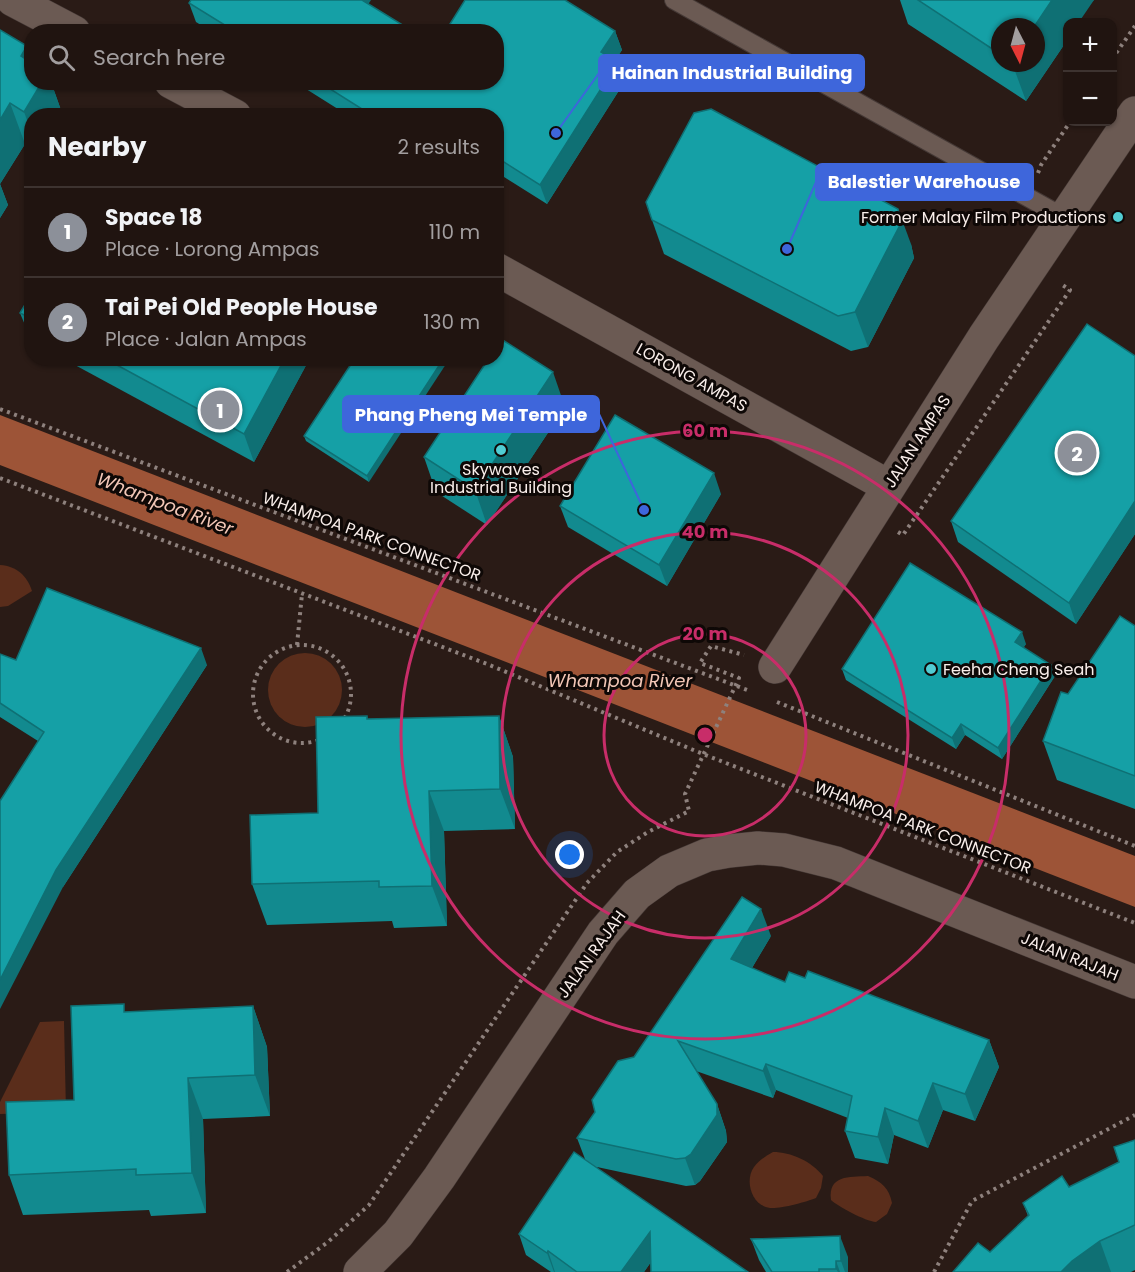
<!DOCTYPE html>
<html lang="en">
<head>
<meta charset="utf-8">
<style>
  body { margin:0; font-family:Poppins,sans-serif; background:#281d19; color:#f1f3f6 }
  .controls { position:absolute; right:18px; top:18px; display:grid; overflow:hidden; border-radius:12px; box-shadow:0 2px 4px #0004 }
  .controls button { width:54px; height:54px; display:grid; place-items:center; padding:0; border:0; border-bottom:2px solid #3d3330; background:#201410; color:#f1f3f6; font:30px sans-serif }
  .compass { position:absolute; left:991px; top:18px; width:54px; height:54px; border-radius:50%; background:#201410; box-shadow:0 2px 4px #0004; rotate:174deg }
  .you { position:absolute; left:570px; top:855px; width:21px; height:21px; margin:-15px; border:4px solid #fff; border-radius:50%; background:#1a73e8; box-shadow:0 0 0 9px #1a73e833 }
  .badge { display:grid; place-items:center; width:39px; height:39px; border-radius:50%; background:#8c9099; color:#fff; font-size:20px; font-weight:700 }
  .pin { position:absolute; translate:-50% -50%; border:3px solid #fff; box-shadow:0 2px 6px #0006 }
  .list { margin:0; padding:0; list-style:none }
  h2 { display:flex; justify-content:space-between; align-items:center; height:78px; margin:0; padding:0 24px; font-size:26px }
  h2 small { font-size:20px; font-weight:400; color:#a29e9f }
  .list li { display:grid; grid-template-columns:39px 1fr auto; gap:18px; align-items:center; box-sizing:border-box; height:90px; padding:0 24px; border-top:2px solid #3d3330 }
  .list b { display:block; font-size:22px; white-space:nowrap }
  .list p { margin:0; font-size:20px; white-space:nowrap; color:#a29e9f }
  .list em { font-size:20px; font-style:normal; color:#a29e9f }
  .icon { flex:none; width:33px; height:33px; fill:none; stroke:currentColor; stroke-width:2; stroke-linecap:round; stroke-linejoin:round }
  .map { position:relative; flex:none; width:1135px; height:1272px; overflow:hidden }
  .search { position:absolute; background:#201410; box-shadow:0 2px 4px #0004; left:24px; top:24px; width:480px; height:66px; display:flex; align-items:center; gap:15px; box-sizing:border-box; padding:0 21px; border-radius:24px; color:#a29e9f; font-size:22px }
  .panel { position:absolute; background:#201410; box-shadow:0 2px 4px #0004; left:24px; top:108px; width:480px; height:258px; border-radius:24px }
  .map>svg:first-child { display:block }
  .green { fill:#5a2d1b }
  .water { fill:#9d5437 }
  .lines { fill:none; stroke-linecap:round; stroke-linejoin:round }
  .service-casing { stroke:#453936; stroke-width:20 }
  .minor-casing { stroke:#453936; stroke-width:34 }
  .path { stroke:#8e817d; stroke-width:4; stroke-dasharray:3 4.5; stroke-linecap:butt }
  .service { stroke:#6b5a53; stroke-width:18 }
  .minor { stroke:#6b5a53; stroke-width:33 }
  .wall { fill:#128a8f; fill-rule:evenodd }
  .shaded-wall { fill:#0f7074 }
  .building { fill:#15a0a6; stroke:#0f7074; stroke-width:1.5 }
  .ring { fill:none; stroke:#c82d69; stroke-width:3 }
  .poi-dot { fill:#51ccd2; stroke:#0e0806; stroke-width:2 }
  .labels { text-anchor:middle; stroke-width:6; stroke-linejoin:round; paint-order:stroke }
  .poi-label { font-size:16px; fill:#f9eeea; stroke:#0e0806; text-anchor:end }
  .street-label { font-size:16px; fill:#f9eeea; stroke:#0e0806 }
  .water-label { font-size:18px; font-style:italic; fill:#f2c6b6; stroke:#0e0806 }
  .centre { fill:#c82d69; stroke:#0e0806; stroke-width:3 }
  .ring-label { font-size:18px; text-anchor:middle; font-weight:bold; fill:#c82d69; stroke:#0e0806; stroke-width:6; stroke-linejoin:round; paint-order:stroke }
  .leader { fill:none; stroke:#3e66db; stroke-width:2 }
  .callout-dot { fill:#3e66db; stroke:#0e0806; stroke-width:2 }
  .callout { fill:#3e66db; stroke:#3e66db; stroke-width:2 }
  .callout-label { font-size:18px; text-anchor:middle; font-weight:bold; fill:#fff }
</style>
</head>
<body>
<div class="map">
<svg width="1135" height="1272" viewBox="0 0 1135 1272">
  <rect width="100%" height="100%" fill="#2a1b16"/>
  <g class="green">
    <path d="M 0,565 C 17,566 27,576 32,591 L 8,606 L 0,607 Z"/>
    <circle cx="305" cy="690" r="37"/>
    <path d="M 64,1021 L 66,1112 L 0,1114 L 0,1102 L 40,1022 Z"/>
    <path d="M 773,1152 C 791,1152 811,1161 823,1176 L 821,1188 L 816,1198 C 806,1202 780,1209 770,1208 C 752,1206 744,1181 754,1167 C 759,1160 766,1156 773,1152 Z"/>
    <path d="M 868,1176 C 882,1182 889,1188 892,1203 L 887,1214 L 876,1222 C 865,1221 839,1207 831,1200 C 828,1175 849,1177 868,1176 Z"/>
  </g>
  <path class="water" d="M 0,415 L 1135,856 L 1135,907 L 0,465 Z"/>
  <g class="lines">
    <defs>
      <path id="service" d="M 674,0 L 1065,218"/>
      <g id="minor">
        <path d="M 13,0 L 74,32"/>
        <path d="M 171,82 L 235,116"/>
        <path d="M 496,269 L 888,486"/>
        <path d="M 775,667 L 984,337 L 1135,113"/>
        <path d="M 360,1272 L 398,1234 L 439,1178 L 603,933 L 637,894 L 669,871 L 707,855 L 729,851 L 758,848 L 784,850 L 836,863 L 1135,982"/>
      </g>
    </defs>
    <use href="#service" class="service-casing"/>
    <use href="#minor" class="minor-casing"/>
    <g class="path">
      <path d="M 1112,59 L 1135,26"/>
      <path d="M 1038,173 L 1041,165 L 1070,122"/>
      <path d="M 0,409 L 750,691"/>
      <path d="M 0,478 L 487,664 L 703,754 L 1135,923"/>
      <path d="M 898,532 L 903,535 L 1070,290 L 1061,284"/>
      <circle cx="302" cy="694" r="49"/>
      <path d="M 297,645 L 302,594"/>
      <path d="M 777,702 L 1135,846"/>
      <path d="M 287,1272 L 328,1242 L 369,1205 L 587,883 L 617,852 L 648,832 L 689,811 L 685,794 L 739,678 L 700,663 L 711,646 L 744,655"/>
      <path d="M 934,1272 L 972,1201 L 1135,1115"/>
    </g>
    <use href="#service" class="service"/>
    <use href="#minor" class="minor"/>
  </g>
  <g class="wall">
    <path d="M 900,0 L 1094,0 L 1068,22 L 1068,39 L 1026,101 L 908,24 ZM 1000,27 L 1036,63 L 1000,63 Z"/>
    <path d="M 189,3 L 368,4 L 414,32 L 212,32 L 196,22 Z"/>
    <path d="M 0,30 L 27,46 L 32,57 L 32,82 L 51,82 L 62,113 L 61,116 L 32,116 L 32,148 L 25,144 L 0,184 L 8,205 L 0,218 Z"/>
    <path d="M 615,31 L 622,50 L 615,60 L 625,81 L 547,204 L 496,172 L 496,116 L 349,116 L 295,82 L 496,82 Z"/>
    <path d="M 652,220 L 911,244 L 914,258 L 868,347 L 851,351 L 664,254 Z"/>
    <path d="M 32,293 L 32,342 L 20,313 Z"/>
    <path d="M 1135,356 L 1135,534 L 1076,624 L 958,542 L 951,521 Z"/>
    <path d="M 62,358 L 310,358 L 254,462 Z"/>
    <path d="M 355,358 L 369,482 L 306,441 L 304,436 Z"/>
    <path d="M 565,407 L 487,525 L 436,492 L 424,457 Z"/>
    <path d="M 721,494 L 667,586 L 568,527 L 560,506 Z"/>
    <path d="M 1135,626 L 1135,809 L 1057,780 L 1043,741 L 1068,694 Z"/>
    <path d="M 1026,644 L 1023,648 L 1055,676 L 1002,759 L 965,735 L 956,749 L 846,680 L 842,669 Z"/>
    <path d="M 0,654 L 16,660 L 207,665 L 63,887 L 38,741 L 0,717 Z"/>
    <path d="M 367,716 L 368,719 L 499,716 L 513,757 L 515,829 L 444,831 L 447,926 L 394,928 L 392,921 L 267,925 L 252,884 L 318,813 Z"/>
    <path d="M 771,936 L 752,968 L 785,982 L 989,1040 L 999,1067 L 975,1121 L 943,1110 L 928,1148 L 894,1135 L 888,1164 L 855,1158 L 845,1131 L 848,1118 L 776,1090 L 773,1098 L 696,1071 L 717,1104 L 726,1131 L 727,1142 L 700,1181 L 695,1185 L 686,1186 L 597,1167 L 651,1262 L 644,1272 L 551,1272 L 526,1255 L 519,1234 L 585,1159 L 577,1138 L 634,1057 Z"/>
    <path d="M 253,1006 L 267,1047 L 270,1116 L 203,1119 L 206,1213 L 151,1216 L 149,1210 L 23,1215 L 9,1175 L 74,1100 L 127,1012 Z"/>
    <path d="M 1135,1140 L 1135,1270 L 1131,1272 L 953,1272 L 990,1252 L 1028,1216 L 1023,1203 L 1069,1187 L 1119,1162 Z"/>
    <path d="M 751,1239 L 848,1257 L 848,1272 L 766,1272 L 759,1260 Z"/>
  </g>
  <g class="shaded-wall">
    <path d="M 357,0 L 371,0 L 362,14 Z"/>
    <path d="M 1052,0 L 1094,0 L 1079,22 L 1068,22 L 1068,39 L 1026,101 L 1012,63 L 1036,63 L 1036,27 L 1034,27 Z"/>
    <path d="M 615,31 L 622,50 L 608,71 L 601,52 Z"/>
    <path d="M 27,46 L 32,57 L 32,82 L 51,82 L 62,113 L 61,116 L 32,116 L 32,133 L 24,112 L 21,56 Z"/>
    <path d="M 618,62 L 625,81 L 547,204 L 540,185 Z"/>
    <path d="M 10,103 L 25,144 L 0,184 L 8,205 L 0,218 L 0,120 Z"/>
    <path d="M 898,209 L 911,244 L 914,258 L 868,347 L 855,312 Z"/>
    <path d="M 285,358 L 310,358 L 254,462 L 244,434 Z"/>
    <path d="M 444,358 L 450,358 L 369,482 L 367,476 Z"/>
    <path d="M 553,372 L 565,407 L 487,525 L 475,490 Z"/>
    <path d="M 714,473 L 721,494 L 667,586 L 659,565 Z"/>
    <path d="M 1135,501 L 1135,534 L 1076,624 L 1069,603 Z"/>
    <path d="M 1022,632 L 1026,644 L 1019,654 L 1015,642 Z"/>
    <path d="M 201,648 L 207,665 L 63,887 L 0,1009 L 0,980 L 56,870 Z"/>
    <path d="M 1051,665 L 1055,676 L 1002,759 L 998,748 Z"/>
    <path d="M 499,716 L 513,757 L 515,829 L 500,789 Z"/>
    <path d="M 961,724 L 965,735 L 956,749 L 952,738 Z"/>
    <path d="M 429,791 L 444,831 L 447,926 L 432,886 Z"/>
    <path d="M 761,909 L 771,936 L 741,986 L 731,959 Z"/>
    <path d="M 253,1006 L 267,1047 L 270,1116 L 255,1075 Z"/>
    <path d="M 989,1040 L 999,1067 L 975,1121 L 965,1094 Z"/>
    <path d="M 766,1064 L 776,1090 L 773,1098 L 763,1071 Z"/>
    <path d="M 188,1078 L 203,1119 L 206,1213 L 192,1173 Z"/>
    <path d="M 933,1083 L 943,1110 L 928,1148 L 918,1121 Z"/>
    <path d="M 717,1104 L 726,1131 L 727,1142 L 700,1181 L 695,1185 L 685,1158 Z"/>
    <path d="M 885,1108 L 894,1135 L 888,1164 L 878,1137 Z"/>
    <path d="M 650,1232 L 657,1253 L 644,1272 L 621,1272 Z"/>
    <path d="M 840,1236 L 848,1257 L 848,1272 L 845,1272 L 841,1261 Z"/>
    <path d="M 1100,1241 L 1111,1272 L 1061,1272 L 1072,1261 Z"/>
    <path d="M 548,1251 L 555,1272 L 554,1272 L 547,1253 Z"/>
    <path d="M 836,1261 L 840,1272 L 838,1272 L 836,1269 Z"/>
  </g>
  <g class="building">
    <path d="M 191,0 L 362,0 L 414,32 L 236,32 L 189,3 Z"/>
    <path d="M 465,0 L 565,0 L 615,31 L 601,52 L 618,62 L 540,185 L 496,157 L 496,116 L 373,116 L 319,82 L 496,82 L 496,32 L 445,32 Z"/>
    <path d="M 918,0 L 1052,0 L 1034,27 L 1000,27 L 1000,54 Z"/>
    <path d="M 0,30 L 27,46 L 21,56 L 32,63 L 32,82 L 42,82 L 24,112 L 10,103 L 0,120 Z"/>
    <path d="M 711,109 L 898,209 L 901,223 L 855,312 L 838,316 L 652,220 L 646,202 L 694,113 Z"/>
    <path d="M 32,293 L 32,319 L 20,313 Z"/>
    <path d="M 1087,324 L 1135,356 L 1135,501 L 1069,603 L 951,521 Z"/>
    <path d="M 501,339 L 553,372 L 475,490 L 424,457 L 489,358 L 496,358 L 496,347 Z"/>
    <path d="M 104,358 L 285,358 L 244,434 Z"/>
    <path d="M 355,358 L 444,358 L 367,476 L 304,436 Z"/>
    <path d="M 615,415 L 714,473 L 659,565 L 560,506 Z"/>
    <path d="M 910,563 L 1022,632 L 1015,642 L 1051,665 L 998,748 L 961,724 L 952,738 L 842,669 Z"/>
    <path d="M 47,588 L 201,648 L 56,870 L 0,980 L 0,801 L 44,732 L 0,703 L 0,654 L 16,660 Z"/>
    <path d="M 1120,616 L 1135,626 L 1135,776 L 1043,741 L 1061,692 L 1068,694 Z"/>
    <path d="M 367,716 L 367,719 L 499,716 L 500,789 L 429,791 L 432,886 L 379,887 L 379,881 L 252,884 L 250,815 L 318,813 L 316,717 Z"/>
    <path d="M 742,897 L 761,909 L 731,959 L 785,982 L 789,972 L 805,978 L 808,971 L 989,1040 L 965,1094 L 933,1083 L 918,1121 L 885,1108 L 878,1137 L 845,1131 L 852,1096 L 766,1064 L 763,1071 L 678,1041 L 717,1104 L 717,1115 L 691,1154 L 685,1158 L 676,1159 L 577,1138 L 595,1112 L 592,1100 L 618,1061 L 634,1057 Z"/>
    <path d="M 124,1004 L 124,1012 L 253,1006 L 255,1075 L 188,1078 L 192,1173 L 136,1175 L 136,1169 L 9,1175 L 6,1102 L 74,1100 L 71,1006 Z"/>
    <path d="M 1135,1140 L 1135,1225 L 1100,1241 L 1072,1261 L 1061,1272 L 953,1272 L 978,1243 L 990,1252 L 1029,1215 L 1023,1203 L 1062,1176 L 1069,1187 L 1119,1162 L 1114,1147 Z"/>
    <path d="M 574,1152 L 748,1272 L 651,1272 L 650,1232 L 621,1272 L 577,1272 L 548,1251 L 547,1253 L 519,1234 Z"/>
    <path d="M 840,1236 L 841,1261 L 836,1261 L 836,1269 L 819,1269 L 819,1272 L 772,1272 L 751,1239 Z"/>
  </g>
  <g class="ring">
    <circle cx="705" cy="735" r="101"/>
    <circle cx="705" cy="735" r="203"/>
    <circle cx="705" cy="735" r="304"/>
  </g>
  <g class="poi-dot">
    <circle cx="1118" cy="217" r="6"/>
    <circle cx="501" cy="450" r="6"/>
    <circle cx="931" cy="669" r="6"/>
  </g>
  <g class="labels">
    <g class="poi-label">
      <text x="1106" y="223">Former Malay Film Productions</text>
      <text x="501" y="475" text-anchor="middle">Skywaves<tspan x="501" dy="18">Industrial Building</tspan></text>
      <text x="943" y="675" text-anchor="start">Feeha Cheng Seah</text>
    </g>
    <g class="street-label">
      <text transform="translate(692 377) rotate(29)" y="6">LORONG AMPAS</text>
      <text transform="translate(917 441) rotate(-57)" y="6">JALAN AMPAS</text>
      <text transform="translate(372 536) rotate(20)" y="6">WHAMPOA PARK CONNECTOR</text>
      <text transform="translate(923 827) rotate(21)" y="6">WHAMPOA PARK CONNECTOR</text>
      <text transform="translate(591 954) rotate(-54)" y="6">JALAN RAJAH</text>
      <text transform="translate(1070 956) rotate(22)" y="6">JALAN RAJAH</text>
    </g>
    <g class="water-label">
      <text transform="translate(165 504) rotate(21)" y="6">Whampoa River</text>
      <text x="620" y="687">Whampoa River</text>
    </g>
  </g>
  <circle cx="705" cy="735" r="9" class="centre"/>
  <g class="ring-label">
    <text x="705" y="437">60 m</text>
    <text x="705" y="538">40 m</text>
    <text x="705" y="640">20 m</text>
  </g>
  <path class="leader" d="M556 133L599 73M787 249L816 182M644 510L599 414"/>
  <g class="callout-dot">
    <circle cx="556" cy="133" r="6"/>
    <circle cx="787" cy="249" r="6"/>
    <circle cx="644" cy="510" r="6"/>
  </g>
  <g class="callout">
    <rect x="599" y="55" width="265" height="36" rx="6"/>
    <rect x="816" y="164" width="217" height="36" rx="6"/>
    <rect x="343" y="396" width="256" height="36" rx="6"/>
  </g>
  <g class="callout-label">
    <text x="732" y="79">Hainan Industrial Building</text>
    <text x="924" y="188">Balestier Warehouse</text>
    <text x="471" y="421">Phang Pheng Mei Temple</text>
  </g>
</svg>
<div class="controls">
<button>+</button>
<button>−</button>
</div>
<svg class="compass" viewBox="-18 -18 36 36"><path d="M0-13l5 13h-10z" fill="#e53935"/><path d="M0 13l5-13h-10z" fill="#a29e9f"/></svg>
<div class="you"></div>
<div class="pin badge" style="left:220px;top:410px">1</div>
<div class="pin badge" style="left:1077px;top:453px">2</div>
<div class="search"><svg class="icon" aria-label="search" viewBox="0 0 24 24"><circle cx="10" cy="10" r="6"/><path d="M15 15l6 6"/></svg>Search here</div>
<section class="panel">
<h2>Nearby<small>2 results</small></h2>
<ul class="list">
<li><span class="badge">1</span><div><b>Space 18</b><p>Place · Lorong Ampas</p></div><em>110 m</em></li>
<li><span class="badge">2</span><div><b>Tai Pei Old People House</b><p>Place · Jalan Ampas</p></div><em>130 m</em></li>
</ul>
</section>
</div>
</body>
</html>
